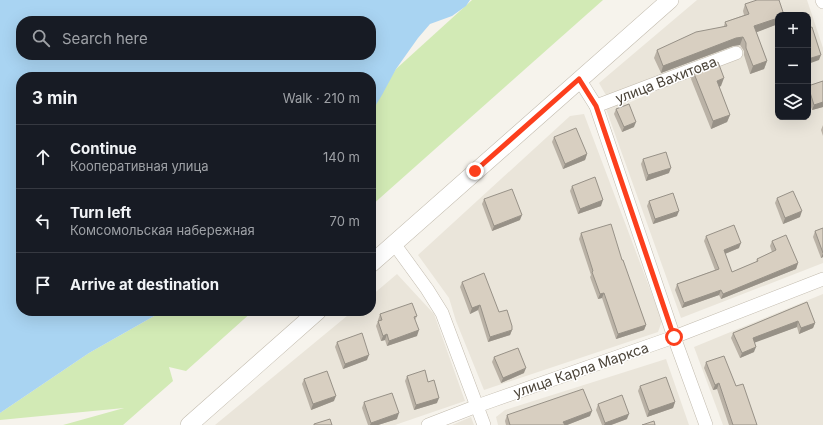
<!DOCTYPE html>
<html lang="en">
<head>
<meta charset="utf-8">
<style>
  body { margin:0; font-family:Inter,sans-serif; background:#242831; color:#f1f3f6 }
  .controls { position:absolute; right:12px; top:12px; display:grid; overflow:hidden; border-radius:8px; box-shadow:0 4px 16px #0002 }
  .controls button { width:36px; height:36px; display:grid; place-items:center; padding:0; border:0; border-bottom:1px solid #363941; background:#171b24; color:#f1f3f6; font:20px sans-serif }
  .stop { position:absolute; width:12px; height:12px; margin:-9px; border:3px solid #fc3f1d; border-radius:50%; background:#fff }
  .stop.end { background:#fc3f1d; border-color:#fff; box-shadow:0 1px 4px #0008 }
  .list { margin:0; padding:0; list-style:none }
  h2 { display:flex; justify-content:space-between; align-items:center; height:52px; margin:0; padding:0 16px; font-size:17px }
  h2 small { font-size:13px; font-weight:400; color:#9ea1a6 }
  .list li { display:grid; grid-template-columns:26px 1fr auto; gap:12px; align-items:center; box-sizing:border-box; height:64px; padding:0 16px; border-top:1px solid #363941 }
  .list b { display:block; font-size:15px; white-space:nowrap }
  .list p { margin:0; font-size:13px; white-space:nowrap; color:#9ea1a6 }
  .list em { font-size:13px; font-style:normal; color:#9ea1a6 }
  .icon { flex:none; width:22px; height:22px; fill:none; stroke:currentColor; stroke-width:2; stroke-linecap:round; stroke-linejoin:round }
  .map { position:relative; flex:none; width:823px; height:425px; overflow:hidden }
  .search { position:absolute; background:#171b24; box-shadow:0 4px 16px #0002; left:16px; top:16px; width:360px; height:44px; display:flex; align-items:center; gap:10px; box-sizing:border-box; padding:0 14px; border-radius:16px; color:#9ea1a6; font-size:15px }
  .panel { position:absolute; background:#171b24; box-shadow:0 4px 16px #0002; left:16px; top:72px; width:360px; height:244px; border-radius:16px }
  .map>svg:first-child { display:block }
  .residential { fill:#eae5da; fill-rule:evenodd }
  .green { fill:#d2eab5 }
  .water { fill:#a9d4f2; fill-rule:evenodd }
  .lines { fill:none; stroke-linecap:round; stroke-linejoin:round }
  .minor-casing { stroke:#c2bbae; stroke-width:14 }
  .tertiary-casing { stroke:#c2bbae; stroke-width:18 }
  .minor { stroke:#fff; stroke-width:13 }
  .tertiary { stroke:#fff; stroke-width:17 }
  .wall { fill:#bab2a6 }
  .shaded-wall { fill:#979187 }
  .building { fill:#d8cfc1; stroke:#979187 }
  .route { stroke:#fc3f1d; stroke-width:5 }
  .labels { text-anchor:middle; stroke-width:3; stroke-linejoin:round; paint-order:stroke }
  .street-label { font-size:14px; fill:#4b4439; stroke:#fff }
</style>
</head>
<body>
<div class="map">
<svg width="823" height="425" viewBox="0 0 823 425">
  <rect width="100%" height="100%" fill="#f6f3ec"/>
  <g class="residential">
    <path d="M 697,0 L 807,0 L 823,48 L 823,263 L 681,318 L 606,109 L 625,101 L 626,104 L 739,55 L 607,97 L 599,83 ZM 778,15 L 808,15 L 808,117 L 778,117 Z"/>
    <path d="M 584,114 L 662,321 L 658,332 L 484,390 L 456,321 L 449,298 L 418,255 L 570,116 Z"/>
    <path d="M 397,274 L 434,314 L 465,401 L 395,425 L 215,425 L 353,311 L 371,311 L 371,296 Z"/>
    <path d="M 823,294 L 823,425 L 723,425 L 694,347 Z"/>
    <path d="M 666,359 L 689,425 L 498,425 L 496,417 L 505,410 Z"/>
    <path d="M 471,417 L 474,425 L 452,425 Z"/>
  </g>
  <g class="green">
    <path d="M 472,0 L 603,0 L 371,206 L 371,106 L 396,69 Z"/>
    <path d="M 163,311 L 253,311 L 186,371 L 169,367 L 173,381 L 123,425 L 63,425 L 124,408 L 0,420 L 0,413 L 89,353 Z"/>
  </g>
  <path class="water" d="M 0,0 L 470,0 L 466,6 L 452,16 L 430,24 L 418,38 L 396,69 L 382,95 L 371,113 L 371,77 L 21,77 L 21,311 L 163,311 L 89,353 L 0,413 ZM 21,21 L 371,21 L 371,55 L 21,55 Z"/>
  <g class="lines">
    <defs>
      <g id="minor">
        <path d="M 822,0 L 823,2"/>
        <path d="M 579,79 L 596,106 L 674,337 L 706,425"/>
        <path d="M 596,106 L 736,53"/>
        <path d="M 395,245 L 427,289 L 442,313 L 484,425"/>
        <path d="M 428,425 L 477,406 L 674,337 L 823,279"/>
      </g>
      <g id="tertiary">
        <path d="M 371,264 C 471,176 570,88 670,0"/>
        <path d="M 189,425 L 318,311"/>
      </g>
    </defs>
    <use href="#minor" class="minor-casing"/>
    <use href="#tertiary" class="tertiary-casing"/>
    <use href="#minor" class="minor"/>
    <use href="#tertiary" class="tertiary"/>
  </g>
  <g class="wall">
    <path d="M 779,0 L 778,24 L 756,32 L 767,61 L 764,69 L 750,74 L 744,55 L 744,51 L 740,45 L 733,46 L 661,73 L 654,58 L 657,50 L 724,26 L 725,22 L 744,15 L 743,11 L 745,4 Z"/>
    <path d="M 693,71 L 721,86 L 719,87 L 730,115 L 727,122 L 711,129 L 691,79 Z"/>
    <path d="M 823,81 L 823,107 L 812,110 L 808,98 L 808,86 Z"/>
    <path d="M 616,109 L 634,127 L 622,132 L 614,114 Z"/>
    <path d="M 823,125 L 823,136 L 821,130 Z"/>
    <path d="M 554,137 L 587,154 L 585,160 L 563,169 L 552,142 Z"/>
    <path d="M 643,159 L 669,173 L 646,181 L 641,164 Z"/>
    <path d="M 572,186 L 601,206 L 578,214 L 570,191 Z"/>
    <path d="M 777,198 L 800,217 L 783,224 L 775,203 Z"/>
    <path d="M 484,199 L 520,220 L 492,231 L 482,204 Z"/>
    <path d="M 649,201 L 677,216 L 653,224 L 647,206 Z"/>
    <path d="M 823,228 L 823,257 L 821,258 L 813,237 L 815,231 Z"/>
    <path d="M 581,233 L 622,260 L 646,325 L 644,330 L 616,339 L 602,298 L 598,299 L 590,277 L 591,275 L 579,239 Z"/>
    <path d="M 706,236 L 739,248 L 725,254 L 732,272 L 756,262 L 757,259 L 772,252 L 770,246 L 772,241 L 798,263 L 796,269 L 721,299 L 719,295 L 682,308 L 675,290 L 677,284 L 715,270 L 704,241 Z"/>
    <path d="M 462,282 L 499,312 L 512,330 L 510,335 L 488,342 L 478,310 L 470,314 L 460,287 Z"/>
    <path d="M 807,302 L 815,323 L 813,328 L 799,334 L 797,327 L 754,342 L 754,352 L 740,358 L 731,338 L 733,333 Z"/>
    <path d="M 380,314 L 417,316 L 415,320 L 417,336 L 387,346 L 385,340 L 381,341 L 376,326 L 378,321 L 378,320 Z"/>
    <path d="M 337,342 L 367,360 L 343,369 L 335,347 Z"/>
    <path d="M 494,357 L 524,373 L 501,383 L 492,362 Z"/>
    <path d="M 706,362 L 736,386 L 757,425 L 729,425 L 717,389 L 713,390 L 704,368 Z"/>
    <path d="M 407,376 L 428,382 L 437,403 L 414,410 L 405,381 Z"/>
    <path d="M 304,379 L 334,401 L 311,410 L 302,384 Z"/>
    <path d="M 640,386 L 675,402 L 673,408 L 647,417 L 638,391 Z"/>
    <path d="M 364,402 L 397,419 L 378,425 L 368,425 L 362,408 Z"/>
    <path d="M 598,404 L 627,419 L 611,425 L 602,425 L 596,410 Z"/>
    <path d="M 507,415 L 590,416 L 567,425 L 506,425 L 505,421 Z"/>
  </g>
  <g class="shaded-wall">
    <path d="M 778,18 L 778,24 L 752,34 L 754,26 Z"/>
    <path d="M 743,37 L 740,45 L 733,46 L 661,73 L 663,66 L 736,38 Z"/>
    <path d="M 821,55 L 819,60 L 808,64 L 808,59 Z"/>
    <path d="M 767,61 L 764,69 L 750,74 L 753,66 Z"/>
    <path d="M 724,78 L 721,86 L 714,89 L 717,81 Z"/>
    <path d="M 823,102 L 823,107 L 812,110 L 814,105 Z"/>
    <path d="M 730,115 L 727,122 L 711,129 L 713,121 Z"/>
    <path d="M 636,122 L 634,127 L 622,132 L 624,127 Z"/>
    <path d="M 587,154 L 585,160 L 563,169 L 565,164 Z"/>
    <path d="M 671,168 L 669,173 L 646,181 L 648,175 Z"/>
    <path d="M 603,200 L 601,206 L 578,214 L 580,209 Z"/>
    <path d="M 679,211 L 677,216 L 653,224 L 655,219 Z"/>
    <path d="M 802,211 L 800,217 L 783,224 L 785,218 Z"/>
    <path d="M 522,215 L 520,220 L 492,231 L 494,226 Z"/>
    <path d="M 741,243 L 739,248 L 722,255 L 724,250 Z"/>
    <path d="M 823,253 L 823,257 L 821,258 Z"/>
    <path d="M 798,263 L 796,269 L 721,299 L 723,294 Z"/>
    <path d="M 721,290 L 719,295 L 682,308 L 684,303 Z"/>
    <path d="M 604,293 L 602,298 L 598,299 L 600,294 Z"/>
    <path d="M 480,305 L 478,310 L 470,314 L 472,308 Z"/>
    <path d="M 798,321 L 797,327 L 751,344 L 753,338 Z"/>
    <path d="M 815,323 L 813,328 L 799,334 L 801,328 Z"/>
    <path d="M 646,325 L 644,330 L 616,339 L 618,334 Z"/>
    <path d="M 419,330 L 417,336 L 387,346 L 389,341 Z"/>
    <path d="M 512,330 L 510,335 L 488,342 L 490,337 Z"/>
    <path d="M 387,334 L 385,340 L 381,341 L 383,336 Z"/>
    <path d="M 756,347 L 754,352 L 740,358 L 742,353 Z"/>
    <path d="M 369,355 L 367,360 L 343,369 L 345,364 Z"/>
    <path d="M 526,368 L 524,373 L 501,383 L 503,378 Z"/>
    <path d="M 719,383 L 717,389 L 713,390 L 715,385 Z"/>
    <path d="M 336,396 L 334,401 L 311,410 L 313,404 Z"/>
    <path d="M 439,398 L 437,403 L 414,410 L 416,405 Z"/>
    <path d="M 675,402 L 673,408 L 647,417 L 649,411 Z"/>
    <path d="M 592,411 L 590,416 L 567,425 L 562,425 L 563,422 Z"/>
    <path d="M 399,413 L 397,419 L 378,425 L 370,425 L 371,423 Z"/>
    <path d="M 629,414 L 627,419 L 611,425 L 604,425 L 605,423 Z"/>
  </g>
  <g class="building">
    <path d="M 757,0 L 779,0 L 784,15 L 778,15 L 778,18 L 754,26 L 767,61 L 753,66 L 746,48 L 746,43 L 743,37 L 736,38 L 663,66 L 657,50 L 696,32 L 727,26 L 725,22 L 749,14 L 745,4 Z"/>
    <path d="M 812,27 L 821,55 L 808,59 L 808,28 Z"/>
    <path d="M 718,62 L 724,78 L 717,81 L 730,115 L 713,121 L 693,71 Z"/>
    <path d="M 823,81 L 823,102 L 814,105 L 808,86 Z"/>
    <path d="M 629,104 L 636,122 L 624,127 L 616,109 Z"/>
    <path d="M 576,128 L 587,154 L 565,164 L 554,137 Z"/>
    <path d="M 666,152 L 671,168 L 648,175 L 643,159 Z"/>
    <path d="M 595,177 L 603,200 L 580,209 L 572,186 Z"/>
    <path d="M 512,189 L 522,215 L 494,226 L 484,199 Z"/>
    <path d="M 793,191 L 802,211 L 785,218 L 777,198 Z"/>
    <path d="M 673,193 L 679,211 L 655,219 L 649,201 Z"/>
    <path d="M 611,224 L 622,260 L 623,260 L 646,325 L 618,334 L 604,293 L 600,294 L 592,272 L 593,271 L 581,233 Z"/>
    <path d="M 734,225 L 741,243 L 724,250 L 732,272 L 758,261 L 757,259 L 776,250 L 772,241 L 786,235 L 798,263 L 723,294 L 721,290 L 684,303 L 677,284 L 719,269 L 706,236 Z"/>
    <path d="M 823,228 L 823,253 L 815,231 Z"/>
    <path d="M 484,273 L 499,312 L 507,310 L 512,326 L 512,330 L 490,337 L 480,305 L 472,308 L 462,282 Z"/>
    <path d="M 807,302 L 815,323 L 801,328 L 798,321 L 753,338 L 756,347 L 742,353 L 733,333 Z"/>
    <path d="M 412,303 L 417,316 L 414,317 L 419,330 L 389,341 L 387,334 L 383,336 L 378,321 L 382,320 L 380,314 Z"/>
    <path d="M 362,333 L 369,355 L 345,364 L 337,342 Z"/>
    <path d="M 518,348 L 526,368 L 503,378 L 494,357 Z"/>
    <path d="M 724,356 L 736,386 L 743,384 L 757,425 L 733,425 L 719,383 L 715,385 L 706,362 Z"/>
    <path d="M 425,370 L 428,382 L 434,380 L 439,398 L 416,405 L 407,376 Z"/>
    <path d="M 327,371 L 336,396 L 313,404 L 304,379 Z"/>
    <path d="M 666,377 L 675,402 L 649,411 L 640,386 Z"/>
    <path d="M 583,389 L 592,411 L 563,422 L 565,425 L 510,425 L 507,415 Z"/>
    <path d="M 392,393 L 399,413 L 371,423 L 364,402 Z"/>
    <path d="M 622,395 L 629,414 L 605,423 L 598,404 Z"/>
    <path d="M 330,419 L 332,425 L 314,425 L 314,424 Z"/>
    <path d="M 654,421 L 655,425 L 642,425 Z"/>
  </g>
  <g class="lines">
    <path class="route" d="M 475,171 L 579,79 L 596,106 L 674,337"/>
  </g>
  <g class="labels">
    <g class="street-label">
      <text transform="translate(666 80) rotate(-21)" y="5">улица Вахитова</text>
      <text transform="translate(581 370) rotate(-19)" y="5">улица Карла Маркса</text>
    </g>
  </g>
</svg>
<div class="controls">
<button>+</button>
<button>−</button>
<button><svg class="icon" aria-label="layers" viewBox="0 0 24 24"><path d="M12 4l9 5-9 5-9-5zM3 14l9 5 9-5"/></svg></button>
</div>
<div class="stop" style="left:674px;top:337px"></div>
<div class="stop end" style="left:475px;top:171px"></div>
<div class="search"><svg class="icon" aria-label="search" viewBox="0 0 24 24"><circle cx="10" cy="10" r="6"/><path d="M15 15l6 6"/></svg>Search here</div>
<section class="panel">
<h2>3 min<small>Walk · 210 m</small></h2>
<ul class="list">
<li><svg class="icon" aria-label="ahead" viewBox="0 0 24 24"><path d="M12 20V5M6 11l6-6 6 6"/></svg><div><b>Continue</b><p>Кооперативная улица</p></div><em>140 m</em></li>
<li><svg class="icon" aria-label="left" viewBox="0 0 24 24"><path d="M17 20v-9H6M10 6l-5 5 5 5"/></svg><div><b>Turn left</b><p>Комсомольская набережная</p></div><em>70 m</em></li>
<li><svg class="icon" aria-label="arrive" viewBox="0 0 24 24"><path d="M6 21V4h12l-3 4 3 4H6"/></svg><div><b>Arrive at destination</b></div></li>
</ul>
</section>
</div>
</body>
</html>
